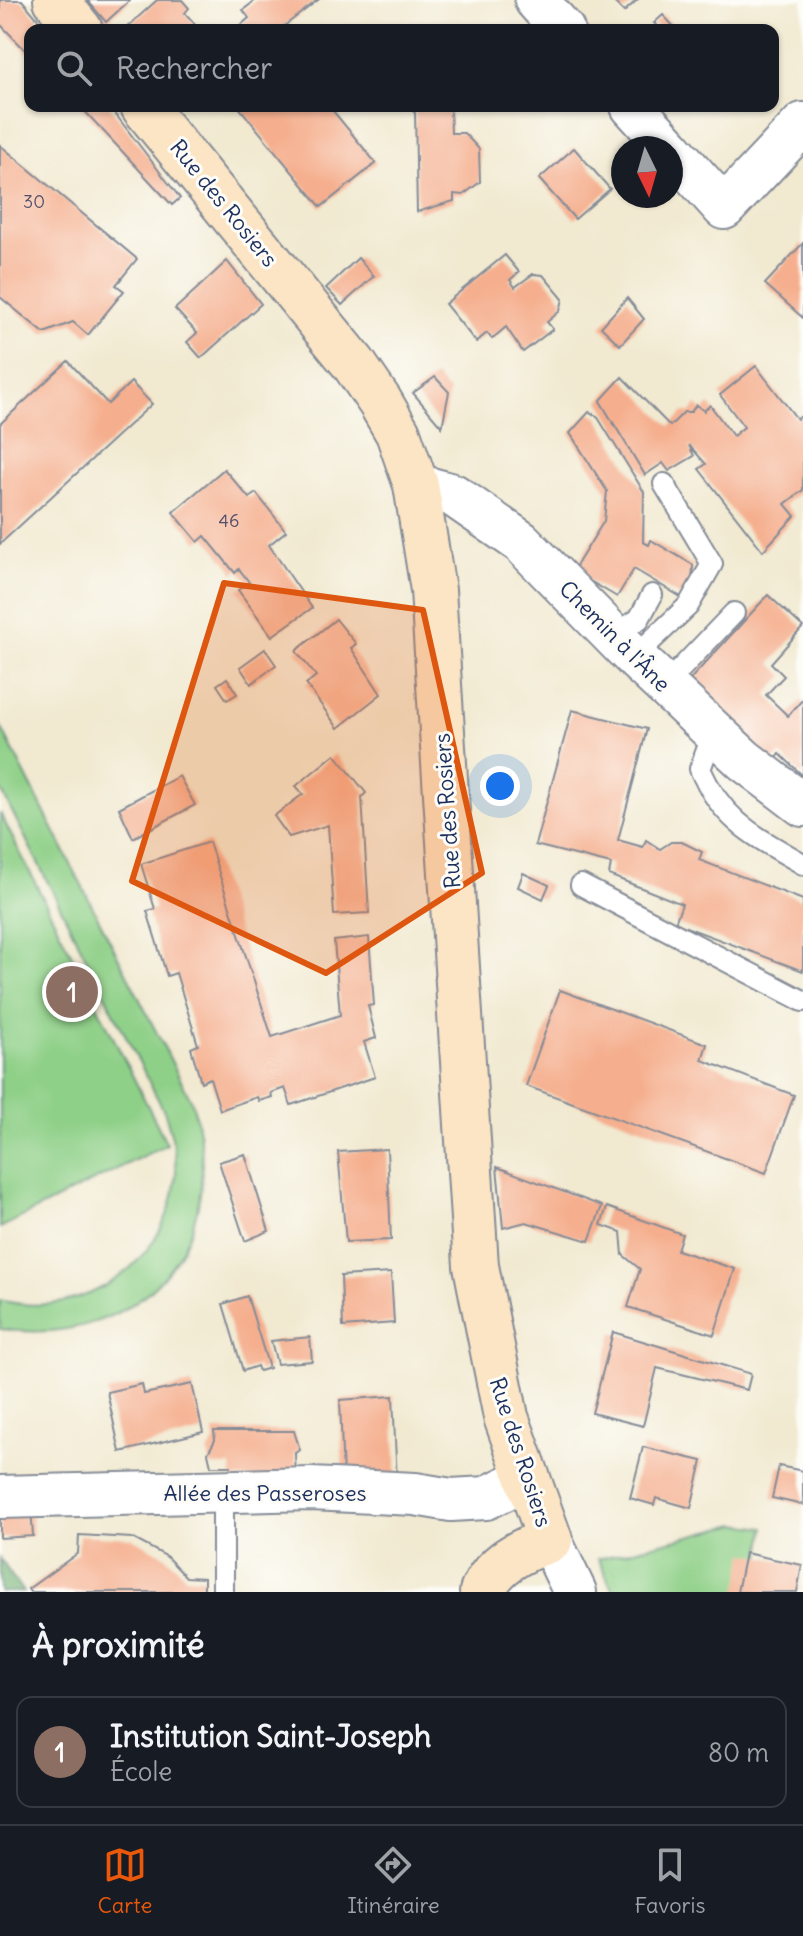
<!DOCTYPE html>
<html lang="fr">
<head>
<meta charset="utf-8">
<style>
  body { margin:0; font-family:Delius,sans-serif; background:#20242c; color:#f1f3f6 }
  .compass { position:absolute; left:611px; top:136px; width:72px; height:72px; border-radius:50%; background:#171b24; box-shadow:0 2px 6px #0004; rotate:175deg }
  .you { position:absolute; left:500px; top:786px; width:28px; height:28px; margin:-20px; border:6px solid #fff; border-radius:50%; background:#1a73e8; box-shadow:0 0 0 12px #1a73e833 }
  .badge { display:grid; place-items:center; width:52px; height:52px; border-radius:50%; background:#ea580c; color:#fff; font-size:26px; font-weight:700 }
  .pin { position:absolute; translate:-50% -50%; border:4px solid #fff; box-shadow:0 2px 8px #0006 }
  .list { margin:0; padding:0; list-style:none }
  h2 { display:flex; justify-content:space-between; align-items:center; height:104px; margin:0; padding:0 32px; font-size:34px }
  h2 small { font-size:26px; font-weight:400; color:#9ea1a6 }
  .list li { display:grid; grid-template-columns:52px 1fr auto; gap:24px; align-items:center; box-sizing:border-box; height:112px; margin:0 16px 16px; padding:0 16px; border:2px solid #363941; border-radius:16px }
  .list b { display:block; font-size:30px; white-space:nowrap }
  .list p { margin:0; font-size:26px; white-space:nowrap; color:#9ea1a6 }
  .list em { font-size:26px; font-style:normal; color:#9ea1a6 }
  .icon { flex:none; width:44px; height:44px; fill:none; stroke:currentColor; stroke-width:2; stroke-linecap:round; stroke-linejoin:round }
  .map { position:relative; flex:none; width:803px; height:1592px; overflow:hidden }
  .search { position:absolute; background:#171b24; box-shadow:0 2px 6px #0004; left:24px; right:24px; top:24px; height:88px; display:flex; align-items:center; gap:20px; box-sizing:border-box; padding:0 28px; border-radius:16px; color:#9ea1a6; font-size:30px }
  .sheet { height:232px; background:#171b24 }
  nav { display:flex; justify-content:space-around; align-items:center; box-sizing:border-box; height:112px; border-top:2px solid #363941; background:#171b24; font-size:22px; color:#9ea1a6 }
  nav a { display:grid; justify-items:center; gap:4px }
  nav .on { color:#ea580c }
  .map>svg:first-child { display:block }
  .green { fill:#8fd088; stroke:#558073; stroke-width:2 }
  .forest { fill:#73b274; stroke:#477069; stroke-width:2 }
  .building { fill:#f5af8e }
  .lines { fill:none; stroke-linecap:round; stroke-linejoin:round }
  .lane-casing { stroke:#868c97; stroke-width:24 }
  .street-casing { stroke:#868c97; stroke-width:46 }
  .secondary-casing { stroke:#868c97; stroke-width:48 }
  .lane { stroke:#fff; stroke-width:20 }
  .street { stroke:#fff; stroke-width:42 }
  .secondary { stroke:#fce5c4; stroke-width:44 }
  .marked { fill:#de5710; fill-opacity:0.2; stroke:#de5710; stroke-width:6; stroke-linejoin:round }
  .labels { text-anchor:middle; stroke-width:6; stroke-linejoin:round; paint-order:stroke }
  .number-label { font-size:18px; fill:#524f6a }
  .street-label { font-size:22px; fill:#1b2f5e; stroke:#fdfcf7 }
</style>
</head>
<body>
<div class="map">
<svg width="803" height="1592" viewBox="0 0 803 1592">
  <rect width="100%" height="100%" fill="#fdfcf7"/>
  <filter id="ink" filterUnits="userSpaceOnUse"><feTurbulence type="fractalNoise" baseFrequency=".0125" numOctaves="2"/><feDisplacementMap in="SourceGraphic" scale="16" xChannelSelector="R" yChannelSelector="G"/><feConvolveMatrix kernelMatrix="1 2 1 2 8 2 1 2 1" color-interpolation-filters="sRGB"/></filter>
  <filter id="wash" filterUnits="userSpaceOnUse"><feTurbulence type="fractalNoise" baseFrequency=".006" numOctaves="4" result="noise"/><feDisplacementMap in="SourceGraphic" scale="32" xChannelSelector="R" yChannelSelector="G"/><feGaussianBlur stdDeviation="1.8" result="paint"/><feColorMatrix in="noise" values="0 0 0 0 0 0 0 0 0 0 0 0 0 0 0 0 0 1.4 0 .05"/><feComposite in="paint" operator="in"/></filter>
  <g filter="url(#wash)">
    <rect width="100%" height="100%" fill="#f1e9d0"/>
    <g class="green">
      <path d="M 0,725 L 192,1102 C 233,1239 143,1350 0,1329 L 0,1300 C 84,1323 171,1260 176,1174 C 177,1152 171,1133 165,1113 L 0,788 Z"/>
      <path d="M 0,813 L 167,1144 L 0,1228 Z"/>
      <path d="M 737,1524 L 765,1528 L 761,1557 L 737,1592 L 614,1592 L 598,1559 Z"/>
    </g>
    <path class="forest" d="M 0,1559 L 23,1592 L 0,1592 Z"/>
    <g id="blocks">
      <g class="building">
        <path d="M 0,0 L 22,0 L 47,30 L 30,30 L 30,55 L 0,24 Z"/>
        <path d="M 87,0 L 130,0 L 106,22 Z"/>
        <path d="M 157,0 L 182,0 L 189,8 L 185,13 L 195,24 L 189,30 L 124,30 Z"/>
        <path d="M 256,0 L 318,0 L 279,30 L 235,30 L 249,18 L 243,10 Z"/>
        <path d="M 612,0 L 637,0 L 624,12 Z"/>
        <path d="M 663,15 L 677,30 L 661,30 L 654,23 Z"/>
        <path d="M 80,106 L 109,106 L 180,198 L 172,205 Z"/>
        <path d="M 238,106 L 329,106 L 376,163 L 321,207 Z"/>
        <path d="M 408,106 L 450,106 L 451,133 L 464,133 L 479,149 L 480,182 L 463,195 L 454,194 L 454,201 L 417,212 L 415,113 Z"/>
        <path d="M 0,145 L 137,259 L 116,285 L 124,291 L 88,335 L 73,322 L 44,333 L 0,297 Z"/>
        <path d="M 574,148 L 610,189 L 575,219 L 539,179 Z"/>
        <path d="M 803,243 L 803,318 L 765,284 Z"/>
        <path d="M 505,255 L 519,272 L 510,280 L 515,287 L 533,274 L 543,275 L 563,299 L 560,311 L 547,322 L 553,329 L 523,352 L 506,327 L 492,339 L 487,333 L 476,342 L 445,304 Z"/>
        <path d="M 358,258 L 374,276 L 342,305 L 326,288 Z"/>
        <path d="M 227,261 L 261,304 L 201,358 L 187,342 L 197,333 L 175,309 Z"/>
        <path d="M 627,298 L 644,319 L 620,345 L 601,327 Z"/>
        <path d="M 68,361 L 108,404 L 131,382 L 152,404 L 0,544 L 0,424 Z"/>
        <path d="M 756,366 L 797,419 L 803,415 L 803,490 L 785,504 L 795,516 L 763,551 L 699,469 L 706,464 L 689,445 L 694,456 L 669,471 L 663,463 L 645,475 L 600,401 L 622,377 L 670,426 L 684,412 L 691,412 L 696,405 L 704,411 L 710,405 L 733,436 L 744,427 L 720,395 Z"/>
        <path d="M 435,377 L 449,392 L 442,427 L 413,393 Z"/>
        <path d="M 589,412 L 597,416 L 644,492 L 643,542 L 649,545 L 651,540 L 693,565 L 692,586 L 681,597 L 634,569 L 617,597 L 573,571 L 604,521 L 607,491 L 570,433 Z"/>
        <path d="M 224,469 L 249,498 L 256,493 L 286,531 L 269,545 L 312,608 L 272,636 L 238,590 L 249,582 L 239,569 L 235,573 L 205,536 L 198,542 L 173,512 Z"/>
        <path d="M 768,595 L 803,627 L 771,663 L 784,676 L 766,695 L 788,716 L 803,699 L 803,776 L 780,754 L 771,764 L 684,686 Z"/>
        <path d="M 336,619 L 356,644 L 351,648 L 381,694 L 338,728 L 306,684 L 316,676 L 296,651 Z"/>
        <path d="M 265,649 L 276,665 L 251,684 L 240,667 Z"/>
        <path d="M 227,678 L 237,694 L 227,700 L 217,685 Z"/>
        <path d="M 572,710 L 647,729 L 618,840 L 643,847 L 646,840 L 660,849 L 671,842 L 682,842 L 702,852 L 699,860 L 803,900 L 803,971 L 675,923 L 682,904 L 609,875 L 611,864 L 535,845 Z"/>
        <path d="M 335,754 L 366,793 L 362,797 L 369,913 L 334,915 L 328,825 L 289,837 L 274,816 L 303,794 L 296,786 Z"/>
        <path d="M 179,776 L 195,805 L 133,838 L 119,808 Z"/>
        <path d="M 209,842 L 272,1037 L 340,1015 L 334,941 L 369,937 L 374,1005 L 368,1006 L 376,1038 L 364,1042 L 375,1077 L 291,1105 L 285,1088 L 271,1093 L 272,1097 L 259,1101 L 257,1097 L 220,1110 L 210,1078 L 201,1082 L 191,1048 L 198,1045 L 176,973 L 167,976 L 147,911 L 155,909 L 141,864 Z"/>
        <path d="M 523,873 L 549,885 L 543,899 L 518,887 Z"/>
        <path d="M 560,990 L 707,1044 L 702,1060 L 794,1095 L 766,1173 L 526,1086 Z"/>
        <path d="M 387,1149 L 391,1240 L 346,1242 L 338,1152 Z"/>
        <path d="M 245,1154 L 269,1231 L 245,1241 L 219,1162 Z"/>
        <path d="M 497,1167 L 602,1206 L 589,1241 L 526,1222 L 503,1228 Z"/>
        <path d="M 607,1207 L 682,1234 L 677,1250 L 735,1269 L 714,1335 L 628,1307 L 640,1269 L 623,1255 L 621,1232 L 601,1225 Z"/>
        <path d="M 391,1273 L 394,1323 L 343,1327 L 341,1276 Z"/>
        <path d="M 247,1296 L 269,1368 L 259,1371 L 257,1366 L 243,1371 L 223,1304 Z"/>
        <path d="M 613,1332 L 751,1374 L 747,1390 L 657,1368 L 643,1426 L 592,1413 Z"/>
        <path d="M 310,1337 L 312,1361 L 277,1364 L 271,1341 Z"/>
        <path d="M 142,1384 L 144,1394 L 192,1384 L 203,1432 L 120,1452 L 107,1392 Z"/>
        <path d="M 393,1396 L 397,1482 L 343,1479 L 340,1400 Z"/>
        <path d="M 214,1431 L 294,1431 L 300,1450 L 295,1453 L 296,1478 L 232,1478 L 231,1466 L 211,1466 L 208,1453 L 215,1440 Z"/>
        <path d="M 643,1447 L 702,1461 L 691,1508 L 656,1498 L 654,1505 L 630,1498 Z"/>
        <path d="M 779,1466 L 803,1471 L 803,1505 L 772,1498 Z"/>
        <path d="M 31,1506 L 33,1536 L 0,1538 L 0,1508 Z"/>
        <path d="M 79,1535 L 132,1538 L 166,1556 L 186,1577 L 204,1578 L 204,1592 L 30,1592 L 28,1589 L 78,1553 Z"/>
        <path d="M 745,1553 L 802,1565 L 797,1592 L 737,1592 Z"/>
      </g>
    </g>
  </g>
  <g filter="url(#ink)">
    <use href="#blocks" fill-opacity="0" stroke="#868c97" stroke-width="2"/>
    <g class="lines">
      <defs>
        <g id="lane">
          <path d="M 612,636 L 639,619 L 652,595"/>
          <path d="M 634,657 L 688,606 L 712,564 L 664,484"/>
          <path d="M 665,685 L 734,613"/>
          <path d="M 717,733 L 710,742 L 700,769 C 723,822 755,836 803,864"/>
          <path d="M 581,885 L 803,1001"/>
          <path d="M 223,1491 L 223,1592"/>
        </g>
        <g id="street">
          <path d="M 536,0 L 563,30"/>
          <path d="M 632,106 L 670,148"/>
          <path d="M 671,149 L 724,208 L 803,124"/>
          <path d="M 416,485 L 453,495 L 521,542 L 634,657 L 744,760 L 803,805"/>
          <path d="M 0,1497 L 311,1489 L 415,1494 L 451,1500 L 486,1498 L 525,1479"/>
          <path d="M 550,1540 L 575,1592"/>
        </g>
        <g id="secondary">
          <path d="M 56,0 L 80,30"/>
          <path d="M 143,106 L 354,364 L 380,402 L 398,433 L 416,485 L 433,590 L 476,1266 L 506,1417 L 550,1540 C 521,1550 494,1563 482,1592"/>
        </g>
      </defs>
      <use href="#lane" class="lane-casing"/>
      <use href="#street" class="street-casing"/>
      <use href="#secondary" class="secondary-casing"/>
      <use href="#lane" class="lane"/>
      <use href="#street" class="street"/>
      <use href="#secondary" class="secondary"/>
    </g>
  </g>
  <path class="marked" d="M 224,583 L 423,610 L 482,873 L 326,973 L 132,881 Z"/>
  <g class="labels">
    <g class="number-label">
      <text x="34" y="208">30</text>
      <text x="229" y="527">46</text>
    </g>
    <g class="street-label">
      <text transform="translate(224 203) rotate(51)" y="8">Rue des Rosiers</text>
      <text transform="translate(615 636) rotate(45)" y="8">Chemin à l'Âne</text>
      <text transform="translate(447 811) rotate(-94)" y="8">Rue des Rosiers</text>
      <text transform="translate(521 1452) rotate(72)" y="8">Rue des Rosiers</text>
      <text x="265" y="1501">Allée des Passeroses</text>
    </g>
  </g>
</svg>
<svg class="compass" viewBox="-18 -18 36 36"><path d="M0-13l5 13h-10z" fill="#e53935"/><path d="M0 13l5-13h-10z" fill="#9ea1a6"/></svg>
<div class="you"></div>
<div class="pin badge" style="left:72px;top:992px;background:#8d6e63">1</div>
<div class="search"><svg class="icon" aria-label="search" viewBox="0 0 24 24"><circle cx="10" cy="10" r="6"/><path d="M15 15l6 6"/></svg>Rechercher</div>
</div>
<section class="sheet">
<h2>À proximité<small></small></h2>
<ul class="list">
<li><span class="badge" style="background:#8d6e63">1</span><div><b>Institution Saint-Joseph</b><p>École</p></div><em>80 m</em></li>
</ul>
</section>
<nav>
<a class="on"><svg class="icon" aria-label="map" viewBox="0 0 24 24"><path d="M3 6l6-2 6 2 6-2v14l-6 2-6-2-6 2zM9 4v14M15 6v14"/></svg>Carte</a>
<a><svg class="icon" aria-label="directions" viewBox="0 0 24 24"><path d="M12 3l9 9-9 9-9-9zM9 14v-3h6M13 9l2 2-2 2"/></svg>Itinéraire</a>
<a><svg class="icon" aria-label="saved" viewBox="0 0 24 24"><path d="M7 4h10v16l-5-4-5 4z"/></svg>Favoris</a>
</nav>
</body>
</html>
